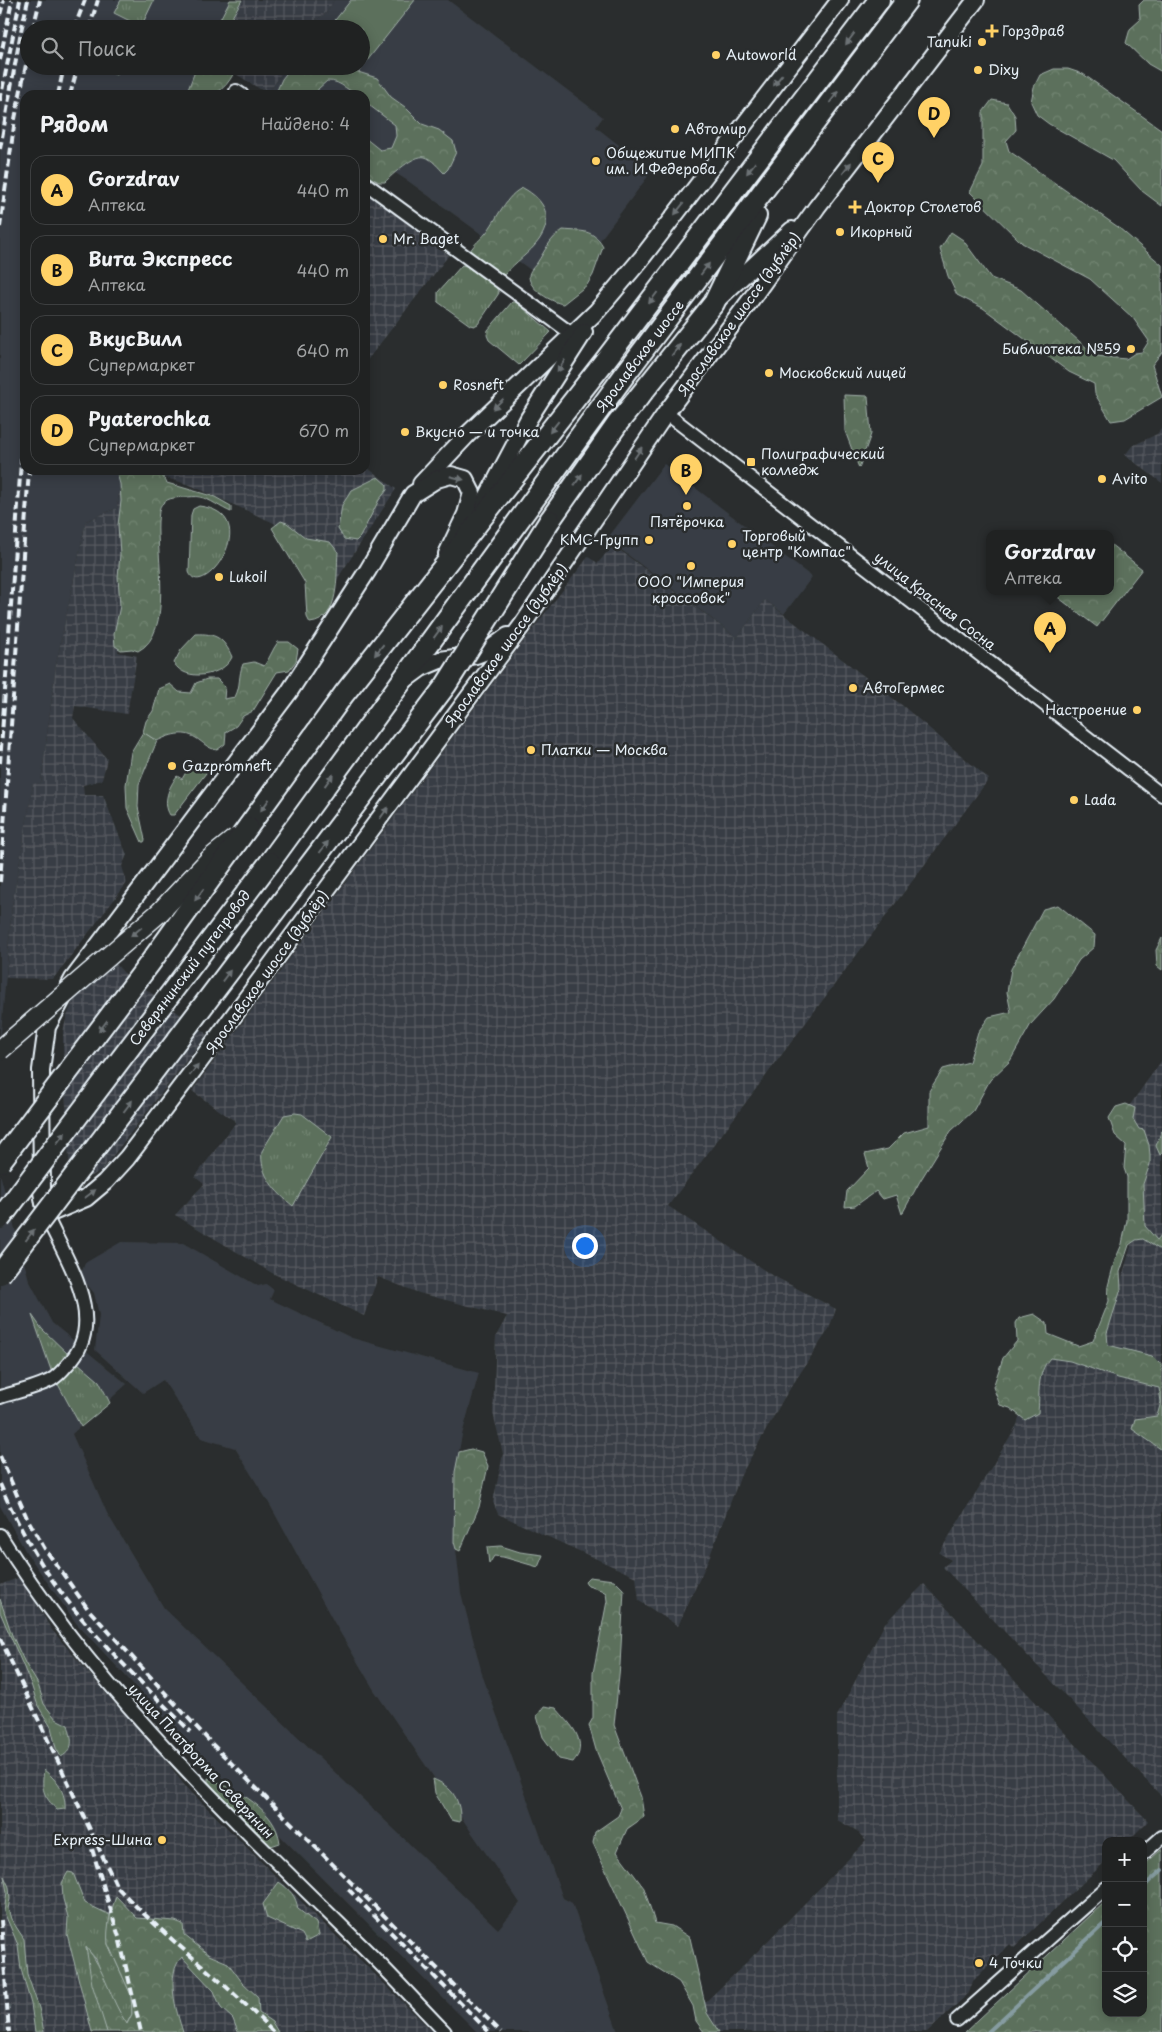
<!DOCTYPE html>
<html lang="ru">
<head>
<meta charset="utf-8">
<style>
  body { margin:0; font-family:"Playpen Sans",sans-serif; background:#2d2f2f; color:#f1f3f6 }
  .controls { position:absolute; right:15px; bottom:15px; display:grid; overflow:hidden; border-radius:10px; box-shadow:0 2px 12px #0003 }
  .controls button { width:45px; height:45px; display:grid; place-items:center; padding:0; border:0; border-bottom:1px solid #3d3f40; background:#202222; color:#f1f3f6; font:25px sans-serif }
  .you { position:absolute; left:584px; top:1245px; width:18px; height:18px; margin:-12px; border:4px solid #fff; border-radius:50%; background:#1a73e8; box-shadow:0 0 0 8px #1a73e833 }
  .badge { display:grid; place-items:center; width:32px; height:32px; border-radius:50%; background:#ffd166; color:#111; font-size:16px; font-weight:700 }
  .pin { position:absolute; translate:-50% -41px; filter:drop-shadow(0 1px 2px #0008) }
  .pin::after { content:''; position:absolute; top:26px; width:18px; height:15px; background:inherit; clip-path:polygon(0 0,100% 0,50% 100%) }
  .popup { position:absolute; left:986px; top:530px; width:128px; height:65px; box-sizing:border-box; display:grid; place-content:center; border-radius:10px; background:#202222; filter:drop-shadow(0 1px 4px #0005); font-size:16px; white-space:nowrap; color:#a2a4a5 }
  .popup b { font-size:19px; color:#f1f3f6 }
  .popup::after { content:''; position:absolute; left:50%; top:100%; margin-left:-10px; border:10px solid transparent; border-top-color:#202222 }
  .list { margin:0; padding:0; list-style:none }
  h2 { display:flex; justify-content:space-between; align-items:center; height:65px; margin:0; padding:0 20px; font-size:21px }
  h2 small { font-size:16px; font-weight:400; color:#a2a4a5 }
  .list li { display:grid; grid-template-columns:32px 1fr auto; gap:15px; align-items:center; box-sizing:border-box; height:70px; margin:0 10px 10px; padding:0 10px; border:1px solid #3d3f40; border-radius:15px }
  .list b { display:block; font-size:19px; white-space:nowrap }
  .list p { margin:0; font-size:16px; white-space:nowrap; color:#a2a4a5 }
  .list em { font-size:16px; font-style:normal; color:#a2a4a5 }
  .icon { flex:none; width:28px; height:28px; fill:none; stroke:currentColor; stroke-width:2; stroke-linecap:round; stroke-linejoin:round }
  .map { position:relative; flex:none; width:1162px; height:2032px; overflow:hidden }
  .search { position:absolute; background:#202222; box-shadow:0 2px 12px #0003; left:20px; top:20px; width:350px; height:55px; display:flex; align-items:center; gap:12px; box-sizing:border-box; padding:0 18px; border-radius:28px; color:#a2a4a5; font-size:19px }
  .panel { position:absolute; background:#202222; box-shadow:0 2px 12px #0003; left:20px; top:90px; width:350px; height:385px; border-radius:15px }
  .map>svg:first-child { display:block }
  .built { fill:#393e44 }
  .industrial { fill:url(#industrial-grid) }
  .grass { fill:url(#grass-tufts); stroke:#a2b0aa }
  .forest { fill:url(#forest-crowns); stroke:#a2b0aa }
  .pitch { fill:#5b705b; stroke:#a2b0aa }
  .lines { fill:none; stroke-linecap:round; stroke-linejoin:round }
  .stream { stroke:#869ca1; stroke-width:4 }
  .minor-casing { stroke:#e8f1f8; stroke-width:16 }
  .tertiary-casing { stroke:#e8f1f8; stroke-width:20 }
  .primary-casing { stroke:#e8f1f8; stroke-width:24 }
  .minor { stroke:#2a2d2e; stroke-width:12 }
  .tertiary { stroke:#2a2d2e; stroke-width:16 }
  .primary { stroke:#2a2d2e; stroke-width:20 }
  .rail { stroke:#e8f1f8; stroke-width:4; stroke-dasharray:8 4; stroke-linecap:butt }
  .secondary-bridge-casing { stroke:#e8f1f8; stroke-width:22; stroke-linecap:butt }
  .primary-bridge-casing { stroke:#e8f1f8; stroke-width:24; stroke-linecap:butt }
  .secondary-bridge { stroke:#2a2d2e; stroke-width:19 }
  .primary-bridge { stroke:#2a2d2e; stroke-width:20 }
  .oneway { fill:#6c7275 }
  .poi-dot { fill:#ffd166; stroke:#2a2d2e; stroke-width:2 }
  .labels { text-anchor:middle; stroke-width:5; stroke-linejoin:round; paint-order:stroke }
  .poi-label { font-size:14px; fill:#e8f1f8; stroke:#2a2d2e; text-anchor:start }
  .street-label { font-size:14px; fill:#e8f1f8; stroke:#2a2d2e }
</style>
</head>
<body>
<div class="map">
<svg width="1162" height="2032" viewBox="0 0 1162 2032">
  <defs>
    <pattern id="industrial-grid" width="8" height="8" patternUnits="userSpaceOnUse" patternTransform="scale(1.25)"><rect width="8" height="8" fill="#393e44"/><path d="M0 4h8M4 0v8" fill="none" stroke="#565a60"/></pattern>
    <pattern id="grass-tufts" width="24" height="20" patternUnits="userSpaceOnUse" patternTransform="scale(1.25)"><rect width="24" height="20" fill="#5b705b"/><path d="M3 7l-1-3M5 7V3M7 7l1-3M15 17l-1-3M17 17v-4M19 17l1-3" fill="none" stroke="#738573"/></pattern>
    <pattern id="forest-crowns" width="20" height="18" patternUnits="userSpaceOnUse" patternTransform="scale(1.25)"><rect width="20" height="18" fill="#5b705b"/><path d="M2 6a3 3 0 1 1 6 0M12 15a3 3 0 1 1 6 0" fill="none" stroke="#738573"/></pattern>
  </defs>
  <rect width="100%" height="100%" fill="#2a2d2e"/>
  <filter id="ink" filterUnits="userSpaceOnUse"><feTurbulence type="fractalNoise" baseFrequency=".02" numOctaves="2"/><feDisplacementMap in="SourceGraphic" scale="10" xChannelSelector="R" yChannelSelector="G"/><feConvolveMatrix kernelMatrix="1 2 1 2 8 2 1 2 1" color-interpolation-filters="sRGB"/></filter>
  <g filter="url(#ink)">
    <g class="built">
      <path d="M 0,0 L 241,0 L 225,29 L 29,29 L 29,66 L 205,66 L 192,95 L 25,95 L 25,470 L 122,470 L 117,508 L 86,521 L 56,665 L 41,783 L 33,785 L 12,906 L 0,1044 Z"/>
      <path d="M 334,0 L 448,0 L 603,117 L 596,127 L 652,171 L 561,292 L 408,181 L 365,154 L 365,95 L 268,94 L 286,66 L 361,66 L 361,29 L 310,29 L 315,21 L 327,12 Z"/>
      <path d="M 664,464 L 812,577 L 784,614 L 765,600 L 737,638 L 607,539 Z"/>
      <path d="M 0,1174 L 29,1280 L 52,1323 L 127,1384 L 72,1434 L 107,1513 L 164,1608 L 498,1929 L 520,1903 L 374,1690 L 335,1624 L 270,1505 L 235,1448 L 201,1438 L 163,1380 L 143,1393 L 95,1350 L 99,1315 L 94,1293 L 80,1276 L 85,1263 L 121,1242 L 183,1243 L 258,1286 L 266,1284 L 274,1290 L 270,1299 L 352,1338 L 479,1373 L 462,1435 L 454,1478 L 456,1549 L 461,1593 L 483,1677 L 563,1898 L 572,1903 L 618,2032 L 477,2032 L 206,1762 L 76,1623 L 26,1552 L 0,1506 Z"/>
    </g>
    <g class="industrial">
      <path d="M 241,0 L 334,0 L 327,12 L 315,21 L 310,29 L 225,29 Z"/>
      <path d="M 223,66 L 286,66 L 268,94 Z"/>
      <path d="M 365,192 L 449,255 L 365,363 Z"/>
      <path d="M 1162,428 L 1162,483 L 1125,455 L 1132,446 L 1157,434 Z"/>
      <path d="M 365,466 L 396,489 L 336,581 L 274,523 L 190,485 L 149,473 L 118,652 L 137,656 L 127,714 L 75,706 L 73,718 L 107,759 L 102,780 L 83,785 L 84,795 L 103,795 L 127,855 L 122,866 L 127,883 L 53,979 L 6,978 L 12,906 L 33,784 L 41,783 L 56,665 L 86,521 L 117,508 L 122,470 L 365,470 Z"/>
      <path d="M 613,545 L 737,638 L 765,600 L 903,706 L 989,779 L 668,1206 L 770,1274 L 836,1309 L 829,1329 L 784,1398 L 741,1475 L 709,1558 L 678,1626 L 639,1601 L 636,1577 L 498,1514 L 493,1502 L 503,1454 L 493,1413 L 496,1336 L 507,1316 L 419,1293 L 378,1277 L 364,1316 L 272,1273 L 175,1215 L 204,1184 L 195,1177 L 236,1122 L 192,1091 L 523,642 L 588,557 L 598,563 Z"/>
      <path d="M 116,964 L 124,973 L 207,1034 L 102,1170 L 92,1176 L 70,1177 L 63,1053 L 63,1031 L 67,1016 L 73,1001 Z"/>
      <path d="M 1162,1060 L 1162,1797 L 943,1567 L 951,1560 L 939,1553 L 1017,1425 L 1037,1346 L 1088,1359 L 1113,1308 L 1140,1215 L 1132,1140 L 1117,1123 Z"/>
      <path d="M 20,1577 L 52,1630 L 116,1705 L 156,1747 L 185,1786 L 433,2032 L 0,2032 L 0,1585 Z"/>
      <path d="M 924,1584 L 1148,1821 L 1128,1841 L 1106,1841 L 1106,1861 L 1014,1948 L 1010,1944 L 973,1981 L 969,1993 L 927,2032 L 710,2032 L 696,2011 L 741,1968 L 866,1841 L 857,1831 L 837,1820 L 837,1716 L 885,1623 Z"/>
    </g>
    <g class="grass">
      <path d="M 121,0 L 154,0 L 140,29 L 126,29 L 130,21 L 114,13 Z"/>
      <path d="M 97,66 L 120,66 L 116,75 Z"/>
      <path d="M 462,265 L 466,266 L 496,287 L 499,293 L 478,324 L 474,326 L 470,325 L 438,302 L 438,292 Z"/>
      <path d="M 512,302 L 516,302 L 551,332 L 519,365 L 489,340 L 487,335 L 488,330 Z"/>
      <path d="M 199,506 C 268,514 201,604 189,572 L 191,515 L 193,509 Z"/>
      <path d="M 196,634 C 215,633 224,638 232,657 C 224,676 185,683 174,663 L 181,650 Z"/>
      <path d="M 143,732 L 157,741 L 139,784 L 138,807 L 145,840 L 144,842 L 142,842 L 127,808 L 126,785 L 131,752 Z"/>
      <path d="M 190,765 L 206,770 L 206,773 L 174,815 L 170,815 C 162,802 169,787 177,776 L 182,779 L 188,769 L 186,767 Z"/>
      <path d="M 295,1113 L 302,1114 L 332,1137 L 293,1206 C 276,1192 259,1175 262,1151 L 284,1115 Z"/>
      <path d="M 32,1315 L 42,1329 L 70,1356 L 99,1381 L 110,1403 L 81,1427 L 52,1373 Z"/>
      <path d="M 0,1599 L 12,1635 L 25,1663 L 38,1684 L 44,1704 L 56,1719 L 68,1725 C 72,1739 75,1749 61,1757 L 56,1748 L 51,1727 L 38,1706 L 31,1684 L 0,1612 Z"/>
      <path d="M 44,1770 C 57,1780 66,1792 65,1809 L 57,1810 C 43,1795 41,1790 44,1770 Z"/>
      <path d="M 68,1872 L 73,1873 L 85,1903 L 110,1915 L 108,1944 L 131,1995 L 132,2014 L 126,2025 L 111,1997 L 96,1959 L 86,1948 L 107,2032 L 92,2032 L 67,1934 L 68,1917 L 63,1899 L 62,1883 Z"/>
      <path d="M 4,1876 L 9,1887 L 10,1899 L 8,1909 L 11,1919 L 24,1939 L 27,1974 L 39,2008 L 44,2032 L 35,2032 L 31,2004 L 21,1969 L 18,1945 L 4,1912 L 7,1892 Z"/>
    </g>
    <g class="forest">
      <path d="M 230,0 L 242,0 L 225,29 L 215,29 Z"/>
      <path d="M 1144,0 L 1162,0 L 1162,72 L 1148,64 L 1126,43 L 1130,29 L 1140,20 L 1139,5 Z"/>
      <path d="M 197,66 L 236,66 C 234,77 222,93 210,95 C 203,96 193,95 186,95 Z"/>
      <path d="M 292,66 L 349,66 L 355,71 L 377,78 L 391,97 L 405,107 L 422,124 L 439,130 L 453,141 L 456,152 L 448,169 L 444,173 C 439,168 432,159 425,157 C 414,154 392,175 385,182 L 379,182 L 365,175 L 365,138 L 380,150 L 391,148 L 396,136 L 395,125 L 365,102 L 365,95 C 348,95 343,80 327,81 L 318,89 L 318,95 L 275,95 L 282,79 Z"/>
      <path d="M 1054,69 L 1068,69 L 1083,74 L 1162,130 L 1162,206 L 1142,191 L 1113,160 L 1049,124 L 1037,115 L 1031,102 L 1034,87 L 1040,75 Z"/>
      <path d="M 992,100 L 1007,103 L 1015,116 L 1016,130 L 1006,141 L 1009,151 L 1118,227 L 1162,265 L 1162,352 L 1152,365 L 1162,397 L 1125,419 L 1111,421 L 1095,394 L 1094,384 L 1069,372 L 983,308 L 957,295 L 948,276 L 940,249 L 951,232 L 963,240 L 991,278 L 1021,290 L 1096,356 L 1126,359 L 1135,353 L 1142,352 L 1149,341 L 1133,318 L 1090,279 L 1022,243 L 970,192 L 983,166 L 983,112 Z"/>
      <path d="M 523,188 C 545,200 554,218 539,240 C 530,253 515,262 505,274 L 500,277 L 476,261 L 470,251 C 476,242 479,241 486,233 C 496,221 507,193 523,188 Z"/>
      <path d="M 563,230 C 583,232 592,228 603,247 L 593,275 L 587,285 L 563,304 C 552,302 529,290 529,276 C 529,271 534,267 537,263 C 545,251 550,238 563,230 Z"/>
      <path d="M 844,395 L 868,396 L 871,434 L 859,468 L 845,431 Z"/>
      <path d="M 116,470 L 158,470 L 167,483 L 215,497 L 231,506 L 231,512 C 221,508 210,499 200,497 C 196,496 189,497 185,497 C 177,498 169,497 163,503 C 158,507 159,515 158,521 C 156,555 174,633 138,651 L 132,649 L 121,650 L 115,646 L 114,634 L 120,606 L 118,577 L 120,554 L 118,525 L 121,501 L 120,484 Z"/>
      <path d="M 378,477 L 387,485 L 387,490 L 379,500 L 360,537 L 356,541 L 344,539 L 338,529 L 342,505 L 352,490 Z"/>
      <path d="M 281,521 L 287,523 L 306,538 L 330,542 L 338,552 C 336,574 341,620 310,623 L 307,617 L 305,583 L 272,528 Z"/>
      <path d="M 1110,544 L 1142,569 L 1097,627 L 1051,592 L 1110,592 Z"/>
      <path d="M 278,642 L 289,642 L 298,649 L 296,661 L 289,670 L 277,672 L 253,711 L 243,716 L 236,726 L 226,732 L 225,744 L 217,750 C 207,748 204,743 196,738 C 183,730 169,735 157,741 L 143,732 L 146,721 L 153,711 L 159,689 L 170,684 L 179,692 L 191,693 L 196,683 L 207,679 L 217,679 L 225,687 L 224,699 L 235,697 C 241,686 238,676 243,664 L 254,662 L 264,666 C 270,658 272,650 278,642 Z"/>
      <path d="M 1058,905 L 1095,935 L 1094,947 L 1079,960 L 1054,999 L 1031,1024 L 1010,1061 L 990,1080 L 973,1111 L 951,1131 L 920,1181 L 902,1214 L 896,1195 L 883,1199 L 876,1191 L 855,1206 L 845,1207 L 847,1191 L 869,1168 L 865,1154 L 888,1149 L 904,1133 L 929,1126 L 929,1091 L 943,1069 L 969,1062 L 978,1032 L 989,1017 L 1011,1012 L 1007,992 L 1011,969 L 1043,909 Z"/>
      <path d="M 1162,938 L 1162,970 L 1157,966 L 1156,950 Z"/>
      <path d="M 1126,1104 L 1135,1108 L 1133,1119 L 1139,1129 L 1144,1130 L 1149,1145 L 1150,1155 L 1150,1164 L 1143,1184 L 1145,1226 L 1157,1240 L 1162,1234 L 1162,1251 L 1143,1239 L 1136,1240 L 1129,1245 L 1120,1272 L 1121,1289 L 1107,1333 L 1108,1345 L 1152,1356 L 1159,1363 L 1162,1363 L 1162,1450 L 1132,1429 L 1135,1419 L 1157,1416 L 1161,1402 L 1159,1388 L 1118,1378 L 1070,1361 L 1050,1358 C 1036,1374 1040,1394 1038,1413 L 1025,1420 L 1010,1408 L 1000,1405 L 993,1387 L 1003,1358 L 1017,1341 L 1016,1323 L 1019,1318 L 1034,1314 L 1047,1323 L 1048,1334 L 1078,1346 L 1093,1341 L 1109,1301 L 1108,1286 L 1115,1260 L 1122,1244 L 1127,1220 L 1127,1177 L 1124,1168 L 1126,1145 L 1115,1135 L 1109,1118 L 1116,1107 Z"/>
      <path d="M 1162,1130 L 1162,1153 L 1160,1155 L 1156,1146 Z"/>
      <path d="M 471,1449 L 482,1452 L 488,1466 L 479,1507 L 460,1551 L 456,1549 L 454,1542 L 455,1472 L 459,1452 Z"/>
      <path d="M 501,1546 L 520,1552 L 543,1555 L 538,1567 L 503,1557 L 494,1556 L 489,1564 L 487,1547 Z"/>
      <path d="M 589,1577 L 614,1580 L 624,1590 L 620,1665 L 614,1725 L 641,1797 L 644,1817 L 627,1829 L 617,1852 L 644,1888 L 655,1923 L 672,1926 L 690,1938 L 707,2013 L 719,2032 L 704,2032 L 696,2021 L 693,2006 L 679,1982 L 648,1962 L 593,1843 L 595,1832 L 618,1816 L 621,1809 L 596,1750 L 589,1725 L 593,1718 L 593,1673 L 607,1601 L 606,1593 L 601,1590 L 588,1586 L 585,1581 Z"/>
      <path d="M 544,1706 L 556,1708 C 565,1719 583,1734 579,1751 C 579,1755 575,1759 573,1762 L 559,1759 L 543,1737 L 537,1716 Z"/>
      <path d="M 208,1778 C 237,1790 276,1809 280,1843 L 271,1846 L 227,1801 L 208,1786 Z"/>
      <path d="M 433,1779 C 453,1787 461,1801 460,1822 L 451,1820 L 435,1793 Z"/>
      <path d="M 1162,1849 L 1162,2032 L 965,2032 L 1106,1901 L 1106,2013 L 1143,2013 L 1143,1866 Z"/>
      <path d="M 279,1882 C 290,1890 296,1896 298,1909 L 316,1923 L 319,1935 L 306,1942 L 302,1934 L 267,1918 L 263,1904 Z"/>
      <path d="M 116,1896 L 137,1918 L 175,1921 L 183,1924 L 184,1935 L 209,1955 L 228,1963 L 242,1982 L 258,1997 L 259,2013 L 272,2022 L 278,2032 L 238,2032 L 233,2019 L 221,2008 L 214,1991 L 182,1957 C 165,1974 176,2011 183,2032 L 107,2032 L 92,1984 L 86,1947 C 105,1969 110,2000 127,2024 L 132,2014 L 131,1995 L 108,1944 C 106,1928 111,1912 116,1896 Z"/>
    </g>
    <path class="pitch" d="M 351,0 L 415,0 L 359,71 L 353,66 L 361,66 L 361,29 L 328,29 Z"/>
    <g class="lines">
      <g class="stream">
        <path d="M 1143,1887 L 1162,1870"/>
        <path d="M 988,2032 L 1106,1922"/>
      </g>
      <defs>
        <g id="minor">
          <path d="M 236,91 L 242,95"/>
          <path d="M 365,183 L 572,334"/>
          <path d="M 666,413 L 1162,795"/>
          <path d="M 0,1397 C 16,1392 36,1388 51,1380 C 58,1376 63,1370 68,1364 C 110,1321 65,1259 46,1215"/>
          <path d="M 0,1535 C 96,1690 229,1815 358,1942 C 388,1971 416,2002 445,2032"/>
          <path d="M 1143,1854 L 1162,1837"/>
          <path d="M 957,2020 L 1106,1888"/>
        </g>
        <g id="tertiary">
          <path d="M 718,299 L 792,230"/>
          <path d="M 421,484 L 468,434 L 597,311 L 641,259 L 840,0"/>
          <path d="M 482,507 L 529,418 L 584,332"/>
          <path d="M 447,554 L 466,514 L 472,493 L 465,479 L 451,475 L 437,479 L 413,494 L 368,570 L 289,692 L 73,979 L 47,1027 L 41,1070 L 42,1192 L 46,1215 L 86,1198 L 105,1182 L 127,1158 L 192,1072 L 523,624 L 666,413 L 749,302 L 817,207 L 976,0"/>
          <path d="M 406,679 L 421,668 L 440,660 L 476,655 L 489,650 L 508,636"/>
        </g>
        <g id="primary">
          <path d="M 550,520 L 618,423 L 714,303 L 756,216"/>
          <path d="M 248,827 L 344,694 L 607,358 L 879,0"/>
          <path d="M 270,862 L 623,377 L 907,0"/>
        </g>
      </defs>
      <use href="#minor" class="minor-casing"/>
      <use href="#tertiary" class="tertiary-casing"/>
      <use href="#primary" class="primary-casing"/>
      <use href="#minor" class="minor"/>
      <use href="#tertiary" class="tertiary"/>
      <use href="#primary" class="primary"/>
      <g class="rail">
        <path d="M 0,15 L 4,0"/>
        <path d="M 33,29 L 40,0"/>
        <path d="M 74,29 L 85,0"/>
        <path d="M 89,29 L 98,0"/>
        <path d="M 0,60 L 12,0"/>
        <path d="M 58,95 L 64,66"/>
        <path d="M 70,95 L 78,66"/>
        <path d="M 0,101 L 20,0"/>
        <path d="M 0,149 L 21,31 L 28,0"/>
        <path d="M 0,227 L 15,119 L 29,50"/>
        <path d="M 0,763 L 25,404"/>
        <path d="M 0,882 L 29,470"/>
        <path d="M 0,1456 L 27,1518 L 45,1549 L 88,1609 L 214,1746 L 501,2032"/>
        <path d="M 0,1484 C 20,1531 46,1576 79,1615 C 113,1656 153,1694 191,1732"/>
        <path d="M 0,1638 L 117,1887 C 166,1939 224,1980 273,2032"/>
        <path d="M 92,1849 L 119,1937 L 141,2032"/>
        <path d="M 348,1889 L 489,2032"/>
        <path d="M 1,1920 L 9,2032"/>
      </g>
      <defs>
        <path id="secondary-bridge" d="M 0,1050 L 160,912 L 210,859 L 236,838"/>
        <g id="primary-bridge">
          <path d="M 0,1162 L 150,963 L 248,827"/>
          <path d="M 0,1219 L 270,862"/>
          <path d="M 0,1274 L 446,685 L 550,520"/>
        </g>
      </defs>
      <use href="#secondary-bridge" class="secondary-bridge-casing"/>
      <use href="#primary-bridge" class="primary-bridge-casing"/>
      <use href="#secondary-bridge" class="secondary-bridge"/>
      <use href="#primary-bridge" class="primary-bridge"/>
    </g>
    <defs><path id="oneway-solid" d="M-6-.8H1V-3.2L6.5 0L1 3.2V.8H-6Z" transform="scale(1.25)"/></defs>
    <g class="oneway">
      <use href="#oneway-solid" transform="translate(850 39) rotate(127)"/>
      <use href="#oneway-solid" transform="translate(778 80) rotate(128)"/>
      <use href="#oneway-solid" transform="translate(834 97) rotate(-53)"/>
      <use href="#oneway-solid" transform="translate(751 168) rotate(127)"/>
      <use href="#oneway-solid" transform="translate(847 168) rotate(-53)"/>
      <use href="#oneway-solid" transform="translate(679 209) rotate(128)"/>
      <use href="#oneway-solid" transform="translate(705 269) rotate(-53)"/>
      <use href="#oneway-solid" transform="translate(653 298) rotate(127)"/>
      <use href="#oneway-solid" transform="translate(676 350) rotate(-52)"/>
      <use href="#oneway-solid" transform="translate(561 366) rotate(122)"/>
      <use href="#oneway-solid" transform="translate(498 404) rotate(136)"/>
      <use href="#oneway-solid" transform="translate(554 427) rotate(128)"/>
      <use href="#oneway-solid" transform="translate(638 453) rotate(-56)"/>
      <use href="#oneway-solid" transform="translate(457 478) rotate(14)"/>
      <use href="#oneway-solid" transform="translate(578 480) rotate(-55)"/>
      <use href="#oneway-solid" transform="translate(438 632) rotate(-54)"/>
      <use href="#oneway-solid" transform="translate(379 650) rotate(128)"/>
      <use href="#oneway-solid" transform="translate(329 780) rotate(-54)"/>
      <use href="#oneway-solid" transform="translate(265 805) rotate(126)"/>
      <use href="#oneway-solid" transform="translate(384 813) rotate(-54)"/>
      <use href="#oneway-solid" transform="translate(324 847) rotate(-53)"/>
      <use href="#oneway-solid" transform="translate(199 895) rotate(126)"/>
      <use href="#oneway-solid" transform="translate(136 932) rotate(140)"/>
      <use href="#oneway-solid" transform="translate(226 976) rotate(-53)"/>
      <use href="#oneway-solid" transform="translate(103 1026) rotate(127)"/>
      <use href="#oneway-solid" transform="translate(194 1070) rotate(-53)"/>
      <use href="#oneway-solid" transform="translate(128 1106) rotate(-53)"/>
      <use href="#oneway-solid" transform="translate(61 1138) rotate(-53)"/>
      <use href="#oneway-solid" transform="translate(90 1194) rotate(-37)"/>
      <use href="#oneway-solid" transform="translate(30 1235) rotate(-53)"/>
    </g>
  </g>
  <g class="poi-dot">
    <path d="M989.5 23.5h5v5h5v5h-5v5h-5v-5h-5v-5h5z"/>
    <circle cx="982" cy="42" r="5"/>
    <circle cx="716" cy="55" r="5"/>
    <circle cx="978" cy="70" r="5"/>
    <circle cx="675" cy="129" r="5"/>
    <circle cx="596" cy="161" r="5"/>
    <path d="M852.5 199.5h5v5h5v5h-5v5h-5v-5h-5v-5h5z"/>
    <circle cx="840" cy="232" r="5"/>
    <circle cx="383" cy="239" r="5"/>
    <circle cx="1131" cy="349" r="5"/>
    <circle cx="769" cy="373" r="5"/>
    <circle cx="443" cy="385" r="5"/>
    <circle cx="405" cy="432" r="5"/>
    <rect x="746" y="457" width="10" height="10" rx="2.5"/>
    <circle cx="1102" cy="479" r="5"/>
    <circle cx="687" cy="506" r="5"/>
    <circle cx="649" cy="540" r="5"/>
    <circle cx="732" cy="544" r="5"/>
    <circle cx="691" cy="566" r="5"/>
    <circle cx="219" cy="577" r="5"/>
    <circle cx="853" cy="688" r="5"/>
    <circle cx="1137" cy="710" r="5"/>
    <circle cx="531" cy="750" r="5"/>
    <circle cx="172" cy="766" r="5"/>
    <circle cx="1074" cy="800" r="5"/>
    <circle cx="162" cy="1840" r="5"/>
    <circle cx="979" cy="1963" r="5"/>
  </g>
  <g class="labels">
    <g class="poi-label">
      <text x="1002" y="36">Горздрав</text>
      <text x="972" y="47" text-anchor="end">Tanuki</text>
      <text x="726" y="60">Autoworld</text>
      <text x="988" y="75">Dixy</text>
      <text x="685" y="134">Автомир</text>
      <text x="606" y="158">Общежитие МИПК<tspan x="606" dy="16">им. И.Федерова</tspan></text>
      <text x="865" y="212">Доктор Столетов</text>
      <text x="850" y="237">Икорный</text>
      <text x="393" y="244">Mr. Baget</text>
      <text x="1121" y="354" text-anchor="end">Библиотека №59</text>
      <text x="779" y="378">Московский лицей</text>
      <text x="453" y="390">Rosneft</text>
      <text x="415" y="437">Вкусно — и точка</text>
      <text x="761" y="459">Полиграфический<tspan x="761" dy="16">колледж</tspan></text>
      <text x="1112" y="484">Avito</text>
      <text x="687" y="527" text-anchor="middle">Пятёрочка</text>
      <text x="742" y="541">Торговый<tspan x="742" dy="16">центр "Компас"</tspan></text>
      <text x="639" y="545" text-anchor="end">КМС-Групп</text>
      <text x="229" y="582">Lukoil</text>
      <text x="691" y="587" text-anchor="middle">ООО "Империя<tspan x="691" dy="16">кроссовок"</tspan></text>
      <text x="863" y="693">АвтоГермес</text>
      <text x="1127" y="715" text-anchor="end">Настроение</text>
      <text x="541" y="755">Платки — Москва</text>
      <text x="182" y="771">Gazpromneft</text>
      <text x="1084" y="805">Lada</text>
      <text x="152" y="1845" text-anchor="end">Express-Шина</text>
      <text x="989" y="1968">4 Точки</text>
    </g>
    <g class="street-label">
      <text transform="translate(739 314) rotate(-54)" y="5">Ярославское шоссе (дублёр)</text>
      <text transform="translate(640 356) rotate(-53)" y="5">Ярославское шоссе</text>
      <text transform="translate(935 601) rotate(38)" y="5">улица Красная Сосна</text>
      <text transform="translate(506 645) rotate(-54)" y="5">Ярославское шоссе (дублёр)</text>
      <text transform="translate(190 968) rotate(-53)" y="5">Северянинский путепровод</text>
      <text transform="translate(267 972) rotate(-54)" y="5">Ярославское шоссе (дублёр)</text>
      <text transform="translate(201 1761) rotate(47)" y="5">улица Платформа Северянин</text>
    </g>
  </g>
</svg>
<div class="controls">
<button>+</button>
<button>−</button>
<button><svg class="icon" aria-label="locate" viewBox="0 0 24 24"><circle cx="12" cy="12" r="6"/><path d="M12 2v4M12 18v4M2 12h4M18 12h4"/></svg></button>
<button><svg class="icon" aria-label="layers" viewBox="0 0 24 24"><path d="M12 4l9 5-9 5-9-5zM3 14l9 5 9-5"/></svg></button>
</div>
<div class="you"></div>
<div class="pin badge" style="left:1050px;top:653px">A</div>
<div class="popup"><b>Gorzdrav</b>Аптека</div>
<div class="pin badge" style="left:686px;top:495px">B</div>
<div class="pin badge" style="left:878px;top:183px">C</div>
<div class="pin badge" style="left:934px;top:138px">D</div>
<div class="search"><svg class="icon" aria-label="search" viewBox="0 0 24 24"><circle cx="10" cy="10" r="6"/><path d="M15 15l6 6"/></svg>Поиск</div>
<section class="panel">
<h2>Рядом<small>Найдено: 4</small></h2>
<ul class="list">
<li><span class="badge">A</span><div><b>Gorzdrav</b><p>Аптека</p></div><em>440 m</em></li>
<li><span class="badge">B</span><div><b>Вита Экспресс</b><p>Аптека</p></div><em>440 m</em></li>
<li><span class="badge">C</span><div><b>ВкусВилл</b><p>Супермаркет</p></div><em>640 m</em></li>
<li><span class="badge">D</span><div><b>Pyaterochka</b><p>Супермаркет</p></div><em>670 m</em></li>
</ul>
</section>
</div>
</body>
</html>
